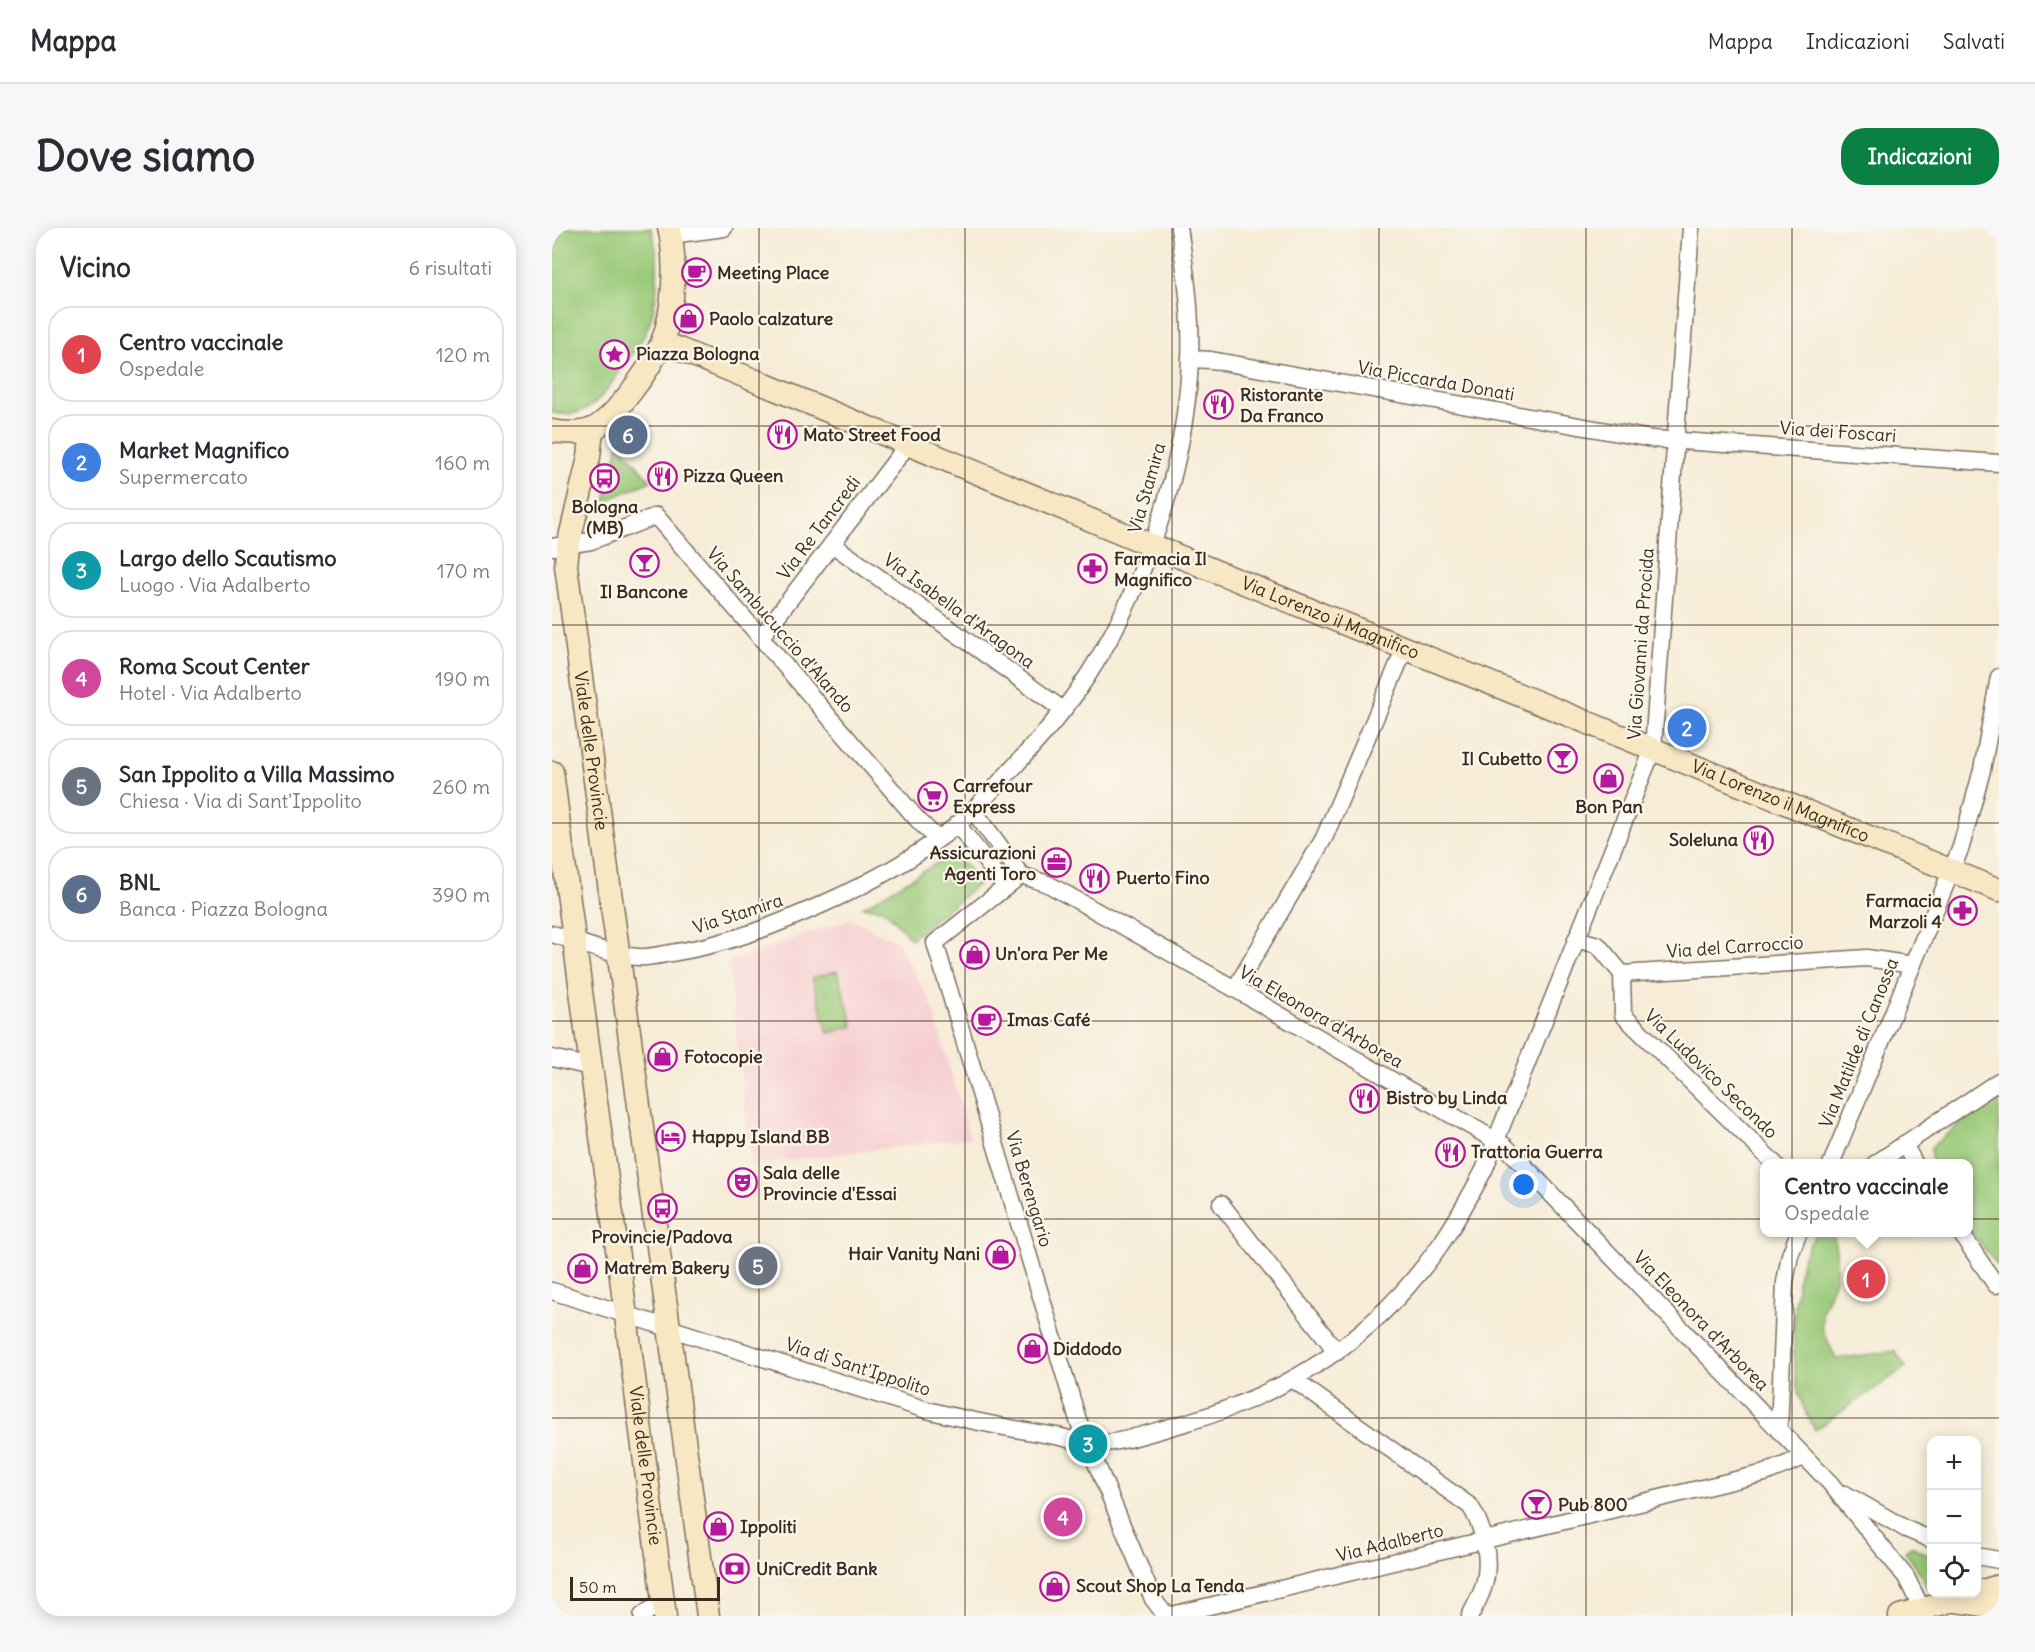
<!DOCTYPE html>
<html lang="it">
<head>
<meta charset="utf-8">
<style>
  body { margin:0; font-family:Delius,sans-serif; background:#f7f7f7; color:#2b2b33 }
  .controls { position:absolute; right:18px; bottom:18px; display:grid; overflow:hidden; border-radius:12px; box-shadow:0 3px 15px #0003 }
  .controls button { width:54px; height:54px; display:grid; place-items:center; padding:0; border:0; border-bottom:2px solid #e1e1e2; background:#fff; color:#2b2b33; font:30px sans-serif }
  .scale { position:absolute; left:18px; bottom:15px; width:150px; box-sizing:border-box; padding-left:6px; border:3px solid #3b2a1e; border-top:0; font-size:16px; line-height:21px; white-space:nowrap; color:#3b2a1e; -webkit-text-stroke:4px #fbf7ec; paint-order:stroke }
  .you { position:absolute; left:972px; top:957px; width:21px; height:21px; margin:-15px; border:4px solid #fff; border-radius:50%; background:#1a73e8; box-shadow:0 0 0 9px #1a73e833 }
  .badge { display:grid; place-items:center; width:39px; height:39px; border-radius:50%; background:#0b8043; color:#fff; font-size:20px; font-weight:700 }
  .pin { position:absolute; translate:-50% -50%; border:3px solid #fff; box-shadow:0 2px 6px #0006 }
  .popup { position:absolute; left:1208px; top:931px; width:213px; height:78px; box-sizing:border-box; display:grid; place-content:center; border-radius:12px; background:#fff; filter:drop-shadow(0 2px 4px #0005); font-size:20px; white-space:nowrap; color:#7c7c81 }
  .popup b { font-size:22px; color:#2b2b33 }
  .popup::after { content:''; position:absolute; left:50%; top:100%; margin-left:-12px; border:12px solid transparent; border-top-color:#fff }
  .list { margin:0; padding:0; list-style:none }
  h2 { display:flex; justify-content:space-between; align-items:center; height:78px; margin:0; padding:0 24px; font-size:26px }
  h2 small { font-size:20px; font-weight:400; color:#7c7c81 }
  .list li { display:grid; grid-template-columns:39px 1fr auto; gap:18px; align-items:center; box-sizing:border-box; height:96px; margin:0 12px 12px; padding:0 12px; border:2px solid #e1e1e2; border-radius:24px }
  .list b { display:block; font-size:22px; white-space:nowrap }
  .list p { margin:0; font-size:20px; white-space:nowrap; color:#7c7c81 }
  .list em { font-size:20px; font-style:normal; color:#7c7c81 }
  .icon { flex:none; width:33px; height:33px; fill:none; stroke:currentColor; stroke-width:2; stroke-linecap:round; stroke-linejoin:round }
  .map { position:relative; flex:none; width:1447px; height:1388px; overflow:hidden; border-radius:24px }
  header { display:flex; align-items:center; gap:36px; box-sizing:border-box; height:84px; padding:0 30px; background:#fff; border-bottom:2px solid #e1e1e2 }
  header strong { font-size:28px }
  nav { display:flex; gap:33px; margin-inline-start:auto; font-size:21px }
  .intro { display:flex; align-items:center; justify-content:space-between; box-sizing:border-box; height:144px; padding:0 36px }
  h1 { margin:0; font-size:42px }
  .button { padding:15px 27px; border-radius:24px; background:#0b8043; color:#fff; font-size:21px; font-weight:700 }
  main { display:flex; gap:36px; padding:0 36px }
  aside { flex:1; background:#fff; border-radius:24px; box-shadow:0 3px 15px #0003 }
  .map>svg:first-child { display:block }
  .built { fill:#f7cfd2 }
  .green { fill:#9ac978; stroke:#6a7a4b; stroke-width:1.5 }
  .lines { fill:none; stroke-linecap:round; stroke-linejoin:round }
  .street-casing { stroke:#7c6e5f; stroke-width:19 }
  .secondary-casing { stroke:#7c6e5f; stroke-width:25 }
  .street { stroke:#fff; stroke-width:16 }
  .secondary { stroke:#f7e8c3; stroke-width:22 }
  .grid { fill:none; stroke:#3b2a1e; stroke-width:1.5; stroke-opacity:0.55 }
  .labels { text-anchor:middle; stroke-width:4.5; stroke-linejoin:round; paint-order:stroke }
  .poi-label { font-size:18px; font-weight:bold; fill:#3b2a1e; stroke:#fbf7ec; text-anchor:start }
  .street-label { font-size:18px; fill:#3b2a1e; stroke:#fbf7ec }
</style>
</head>
<body>
<header>
<strong>Mappa</strong>
<nav><a>Mappa</a><a>Indicazioni</a><a>Salvati</a></nav>
</header>
<div class="intro"><h1>Dove siamo</h1><a class="button">Indicazioni</a></div>
<main>
<aside>
<h2>Vicino<small>6 risultati</small></h2>
<ul class="list">
<li><span class="badge" style="background:#e0444e">1</span><div><b>Centro vaccinale</b><p>Ospedale</p></div><em>120 m</em></li>
<li><span class="badge" style="background:#3f7fe0">2</span><div><b>Market Magnifico</b><p>Supermercato</p></div><em>160 m</em></li>
<li><span class="badge" style="background:#0f9aa8">3</span><div><b>Largo dello Scautismo</b><p>Luogo · Via Adalberto</p></div><em>170 m</em></li>
<li><span class="badge" style="background:#d1479c">4</span><div><b>Roma Scout Center</b><p>Hotel · Via Adalberto</p></div><em>190 m</em></li>
<li><span class="badge" style="background:#6b7280">5</span><div><b>San Ippolito a Villa Massimo</b><p>Chiesa · Via di Sant'Ippolito</p></div><em>260 m</em></li>
<li><span class="badge" style="background:#5c6f8a">6</span><div><b>BNL</b><p>Banca · Piazza Bologna</p></div><em>390 m</em></li>
</ul>
</aside>
<div class="map">
<svg width="1447" height="1388" viewBox="0 0 1447 1388">
  <rect width="100%" height="100%" fill="#fbf7ec"/>
  <filter id="ink" filterUnits="userSpaceOnUse"><feTurbulence type="fractalNoise" baseFrequency=".0167" numOctaves="2"/><feDisplacementMap in="SourceGraphic" scale="12" xChannelSelector="R" yChannelSelector="G"/><feConvolveMatrix kernelMatrix="1 2 1 2 8 2 1 2 1" color-interpolation-filters="sRGB"/></filter>
  <filter id="wash" filterUnits="userSpaceOnUse"><feTurbulence type="fractalNoise" baseFrequency=".008" numOctaves="4" result="noise"/><feDisplacementMap in="SourceGraphic" scale="24" xChannelSelector="R" yChannelSelector="G"/><feGaussianBlur stdDeviation="1.35" result="paint"/><feColorMatrix in="noise" values="0 0 0 0 0 0 0 0 0 0 0 0 0 0 0 0 0 1.4 0 .05"/><feComposite in="paint" operator="in"/></filter>
  <g filter="url(#wash)">
    <rect width="100%" height="100%" fill="#f6ecd7"/>
    <path class="built" d="M 299,691 L 346,714 L 379,775 L 418,910 L 199,937 L 176,733 Z"/>
    <g class="green">
      <path d="M 0,0 L 99,0 C 109,31 107,74 94,104 C 87,119 75,132 66,146 C 48,172 34,192 0,185 Z"/>
      <path d="M 67,216 L 99,253 L 53,273 Z"/>
      <path d="M 402,625 L 429,654 L 359,711 L 335,684 L 330,681 L 311,679 Z"/>
      <path d="M 285,743 L 301,798 L 276,805 L 260,750 Z"/>
      <path d="M 1447,869 L 1447,1039 L 1417,1002 L 1418,983 L 1416,982 L 1416,936 L 1380,935 L 1379,919 L 1409,895 Z"/>
      <path d="M 1265,1004 L 1281,1005 L 1284,1023 L 1284,1049 L 1270,1084 L 1270,1100 L 1284,1131 L 1343,1123 L 1354,1139 L 1263,1202 C 1256,1189 1249,1177 1246,1163 C 1239,1132 1241,1064 1250,1033 C 1253,1023 1259,1014 1265,1004 Z"/>
      <path d="M 1359,1318 L 1379,1328 L 1379,1360 L 1375,1359 L 1365,1340 L 1353,1324 Z"/>
    </g>
  </g>
  <g filter="url(#ink)">
    <g class="lines">
      <defs>
        <g id="street">
          <path d="M 119,7 L 172,0"/>
          <path d="M 638,131 L 659,132 L 1100,211 L 1447,235"/>
          <path d="M 280,316 L 511,482"/>
          <path d="M 0,319 L 39,313 L 104,288 L 365,591 L 385,611"/>
          <path d="M 209,409 L 357,215"/>
          <path d="M 421,582 L 469,647"/>
          <path d="M 405,596 L 454,659"/>
          <path d="M 469,647 L 383,715 L 526,1192 L 601,1371 L 611,1384 L 620,1387 L 1213,1245 L 1252,1229"/>
          <path d="M 469,647 L 496,656 L 683,761 L 953,918 L 1278,1255 L 1354,1349 L 1370,1381"/>
          <path d="M 0,706 C 27,714 57,727 86,729 C 96,730 108,727 119,725 C 173,717 222,698 271,676 C 318,655 365,629 405,597 C 425,580 442,560 460,541 C 482,517 505,492 524,465 C 589,372 633,246 638,133 C 640,88 634,44 627,0"/>
          <path d="M 1024,711 L 1046,717 L 1070,746 L 1315,730 L 1360,737"/>
          <path d="M 1070,746 L 1071,787 L 1223,936"/>
          <path d="M 683,761 L 772,610 L 853,420"/>
          <path d="M 0,830 L 39,839"/>
          <path d="M 1352,916 L 1363,936"/>
          <path d="M 1279,936 L 1409,619 L 1430,542 L 1447,449"/>
          <path d="M 1323,936 L 1447,853"/>
          <path d="M 669,976 L 785,1124"/>
          <path d="M 1408,1004 L 1444,1057"/>
          <path d="M 0,1063 L 375,1182 C 419,1193 460,1201 504,1208 C 516,1210 529,1216 540,1216 C 571,1215 603,1203 633,1195 C 739,1164 821,1111 886,1020 C 904,995 918,968 932,942 L 1101,521 L 1139,0"/>
          <path d="M 742,1152 L 918,1278 C 932,1299 939,1332 932,1357 C 929,1368 923,1378 918,1388"/>
          <path d="M 1227,1203 L 1233,1054 L 1238,1027 L 1247,1004"/>
          <path d="M 1293,1266 L 1354,1301 L 1380,1312"/>
          <path d="M 1424,1328 L 1447,1332"/>
          <path d="M 90,1388 L 111,1372"/>
        </g>
        <g id="secondary">
          <path id="s1" d="M 110,114 L 599,317 L 1447,662"/>
          <path id="s2" d="M 40,201 L 37,229 L 16,318 L 14,338 L 156,1388"/>
          <path d="M 0,203 C 13,205 29,206 41,201 C 64,189 100,138 110,114 C 122,83 125,33 117,0"/>
          <path id="s3" d="M 0,544 L 39,839 L 68,1042 L 113,1388"/>
          <path d="M 1424,1365 L 1447,1358"/>
          <path d="M 1404,1373 L 1447,1379"/>
          <path d="M 1348,1388 L 1422,1366"/>
        </g>
      </defs>
      <use href="#street" class="street-casing"/>
      <use href="#secondary" class="secondary-casing"/>
      <use href="#street" class="street"/>
      <use href="#secondary" class="secondary"/>
    </g>
  </g>
  <path class="grid" d="M 207,0 L 207,1388M 413,0 L 413,1388M 620,0 L 620,1388M 827,0 L 827,1388M 1034,0 L 1034,1388M 1240,0 L 1240,1388M 0,198 L 1447,198M 0,397 L 1447,397M 0,595 L 1447,595M 0,793 L 1447,793M 0,991 L 1447,991M 0,1190 L 1447,1190"/>
  <defs>
    <symbol id="cafe-ring" viewBox="-11 -11 22 22"><circle r="9.5" fill="#fbf7ec" stroke="#b5179e" stroke-width="1.5"/><path d="M-5.5-4.5H6V0H3Q3 3.5 0 3.5H-2.5Q-5.5 3.5-5.5 0ZM3-3.2v2h1.7v-2ZM-6 4.5H4V6H-6Z" fill="#b5179e"/></symbol>
    <symbol id="shop-ring" viewBox="-11 -11 22 22"><circle r="9.5" fill="#fbf7ec" stroke="#b5179e" stroke-width="1.5"/><path d="M-5-2.5h2.3a2.7 3.5 0 0 1 5.4 0H5L5.5 6h-11ZM-1.5-2.5h3a1.5 2.3 0 0 0-3 0Z" fill="#b5179e"/></symbol>
    <symbol id="sight-ring" viewBox="-11 -11 22 22"><circle r="9.5" fill="#fbf7ec" stroke="#b5179e" stroke-width="1.5"/><path d="M0-6L1.8-2.2L6-1.7L2.9 1.2L3.7 5.4L0 3.3L-3.7 5.4L-2.9 1.2L-6-1.7L-1.8-2.2Z" fill="#b5179e"/></symbol>
    <symbol id="restaurant-ring" viewBox="-11 -11 22 22"><circle r="9.5" fill="#fbf7ec" stroke="#b5179e" stroke-width="1.5"/><path d="M-5-6h1v4h1v-4h1v4h1v-4h1v5L-1.5 .5V6h-2V.5L-5-1ZM5-6V6H3V1.5H1.5Q1.5-4 5-6Z" fill="#b5179e"/></symbol>
    <symbol id="bus-ring" viewBox="-11 -11 22 22"><circle r="9.5" fill="#fbf7ec" stroke="#b5179e" stroke-width="1.5"/><path d="M-5-6H5V4H4V6H2V4H-2V6H-4V4H-5ZM-3.5-4V0h7V-4ZM-3.5 1.2v1.5H-2V1.2ZM2 1.2v1.5H3.5V1.2Z" fill="#b5179e"/></symbol>
    <symbol id="bar-ring" viewBox="-11 -11 22 22"><circle r="9.5" fill="#fbf7ec" stroke="#b5179e" stroke-width="1.5"/><path d="M-6-5H6L.8 .8V4.5H3.5V6h-7V4.5H-.8V.8Z" fill="#b5179e"/></symbol>
    <symbol id="pharmacy-ring" viewBox="-11 -11 22 22"><circle r="9.5" fill="#fbf7ec" stroke="#b5179e" stroke-width="1.5"/><path d="M-2-6h4v4h4v4h-4v4h-4v-4h-4v-4h4Z" fill="#b5179e"/></symbol>
    <symbol id="supermarket-ring" viewBox="-11 -11 22 22"><circle r="9.5" fill="#fbf7ec" stroke="#b5179e" stroke-width="1.5"/><path d="M-6-5.5h2.5l.6 2H6L4.5 2H-2.5L-4.4-4H-6ZM-1.5 3.2a1.3 1.3 0 1 0 .1 0ZM3 3.2a1.3 1.3 0 1 0 .1 0Z" fill="#b5179e"/></symbol>
    <symbol id="office-ring" viewBox="-11 -11 22 22"><circle r="9.5" fill="#fbf7ec" stroke="#b5179e" stroke-width="1.5"/><path d="M-6-3h4V-5.5h4V-3h4V5H-6ZM-1-4.5V-3h2v-1.5ZM-6 0V1H6V0Z" fill="#b5179e"/></symbol>
    <symbol id="hotel-ring" viewBox="-11 -11 22 22"><circle r="9.5" fill="#fbf7ec" stroke="#b5179e" stroke-width="1.5"/><path d="M-6-4.5h1.5V1H6V5H4.5V3h-9V5H-6ZM-4 0a1.8 1.8 0 1 1 3.6 0ZM.5 0V-2.5h3Q6-2.5 6 0Z" fill="#b5179e"/></symbol>
    <symbol id="theatre-ring" viewBox="-11 -11 22 22"><circle r="9.5" fill="#fbf7ec" stroke="#b5179e" stroke-width="1.5"/><path d="M-5-5.5Q0-4 5-5.5V0Q5 5 0 6Q-5 5-5 0ZM-3.3-2.5H-1v1.5H-3.3ZM1-2.5H3.3v1.5H1ZM-2.8 1Q0 5.5 2.8 1Z" fill="#b5179e"/></symbol>
    <symbol id="bank-ring" viewBox="-11 -11 22 22"><circle r="9.5" fill="#fbf7ec" stroke="#b5179e" stroke-width="1.5"/><path d="M-6-4H6V4H-6ZM0-2.3a2.3 2.3 0 1 0 0 4.6a2.3 2.3 0 1 0 0-4.6Z" fill="#b5179e"/></symbol>
  </defs>
  <g fill-rule="evenodd">
    <use href="#cafe-ring" x="128" y="28" width="33" height="33"/>
    <use href="#shop-ring" x="120" y="74" width="33" height="33"/>
    <use href="#sight-ring" x="46" y="110" width="33" height="33"/>
    <use href="#restaurant-ring" x="650" y="160" width="33" height="33"/>
    <use href="#restaurant-ring" x="214" y="190" width="33" height="33"/>
    <use href="#restaurant-ring" x="94" y="232" width="33" height="33"/>
    <use href="#bus-ring" x="36" y="234" width="33" height="33"/>
    <use href="#bar-ring" x="76" y="318" width="33" height="33"/>
    <use href="#pharmacy-ring" x="524" y="324" width="33" height="33"/>
    <use href="#bar-ring" x="994" y="514" width="33" height="33"/>
    <use href="#shop-ring" x="1040" y="534" width="33" height="33"/>
    <use href="#supermarket-ring" x="364" y="552" width="33" height="33"/>
    <use href="#restaurant-ring" x="1190" y="596" width="33" height="33"/>
    <use href="#office-ring" x="488" y="618" width="33" height="33"/>
    <use href="#restaurant-ring" x="526" y="634" width="33" height="33"/>
    <use href="#pharmacy-ring" x="1394" y="666" width="33" height="33"/>
    <use href="#shop-ring" x="406" y="710" width="33" height="33"/>
    <use href="#cafe-ring" x="418" y="776" width="33" height="33"/>
    <use href="#shop-ring" x="94" y="812" width="33" height="33"/>
    <use href="#restaurant-ring" x="796" y="854" width="33" height="33"/>
    <use href="#hotel-ring" x="102" y="892" width="33" height="33"/>
    <use href="#restaurant-ring" x="882" y="908" width="33" height="33"/>
    <use href="#theatre-ring" x="174" y="938" width="33" height="33"/>
    <use href="#bus-ring" x="94" y="964" width="33" height="33"/>
    <use href="#shop-ring" x="432" y="1010" width="33" height="33"/>
    <use href="#shop-ring" x="14" y="1024" width="33" height="33"/>
    <use href="#shop-ring" x="464" y="1104" width="33" height="33"/>
    <use href="#bar-ring" x="968" y="1260" width="33" height="33"/>
    <use href="#shop-ring" x="150" y="1282" width="33" height="33"/>
    <use href="#bank-ring" x="166" y="1324" width="33" height="33"/>
    <use href="#shop-ring" x="486" y="1342" width="33" height="33"/>
  </g>
  <g class="labels">
    <g class="poi-label">
      <text x="165" y="51">Meeting Place</text>
      <text x="157" y="97">Paolo calzature</text>
      <text x="84" y="132">Piazza Bologna</text>
      <text x="688" y="173">Ristorante<tspan x="688" dy="21">Da Franco</tspan></text>
      <text x="251" y="213">Mato Street Food</text>
      <text x="131" y="254">Pizza Queen</text>
      <text x="53" y="285" text-anchor="middle">Bologna<tspan x="53" dy="21">(MB)</tspan></text>
      <text x="562" y="337">Farmacia Il<tspan x="562" dy="21">Magnifico</tspan></text>
      <text x="92" y="370" text-anchor="middle">Il Bancone</text>
      <text x="990" y="537" text-anchor="end">Il Cubetto</text>
      <text x="401" y="564">Carrefour<tspan x="401" dy="21">Express</tspan></text>
      <text x="1057" y="585" text-anchor="middle">Bon Pan</text>
      <text x="1186" y="618" text-anchor="end">Soleluna</text>
      <text x="484" y="631" text-anchor="end">Assicurazioni<tspan x="484" dy="21">Agenti Toro</tspan></text>
      <text x="564" y="656">Puerto Fino</text>
      <text x="1390" y="679" text-anchor="end">Farmacia<tspan x="1390" dy="21">Marzoli 4</tspan></text>
      <text x="443" y="732">Un'ora Per Me</text>
      <text x="455" y="798">Imas Café</text>
      <text x="132" y="835">Fotocopie</text>
      <text x="834" y="876">Bistro by Linda</text>
      <text x="140" y="915">Happy Island BB</text>
      <text x="919" y="930">Trattoria Guerra</text>
      <text x="211" y="951">Sala delle<tspan x="211" dy="21">Provincie d'Essai</tspan></text>
      <text x="110" y="1015" text-anchor="middle">Provincie/Padova</text>
      <text x="428" y="1032" text-anchor="end">Hair Vanity Nani</text>
      <text x="52" y="1046">Matrem Bakery</text>
      <text x="501" y="1127">Diddodo</text>
      <text x="1006" y="1283">Pub 800</text>
      <text x="188" y="1305">Ippoliti</text>
      <text x="204" y="1347">UniCredit Bank</text>
      <text x="524" y="1364">Scout Shop La Tenda</text>
    </g>
    <g class="street-label">
      <text transform="translate(884 153) rotate(10)" y="6">Via Piccarda Donati</text>
      <text transform="translate(1286 204) rotate(4)" y="6">Via dei Foscari</text>
      <text transform="translate(595 260) rotate(-74)" y="6">Via Stamira</text>
      <text transform="translate(267 300) rotate(-53)" y="6">Via Re Tancredi</text>
      <text transform="translate(407 383) rotate(36)" y="6">Via Isabella d'Aragona</text>
      <text dy="6" stroke="none"><textPath href="#s1" startOffset="723">Via Lorenzo il Magnifico</textPath></text>
      <text transform="translate(228 402) rotate(49)" y="6">Via Sambucuccio d'Alando</text>
      <text transform="translate(1089 416) rotate(-86)" y="6">Via Giovanni da Procida</text>
      <text dy="6" stroke="none"><textPath href="#s2" startOffset="326">Viale delle Provincie</textPath></text>
      <text dy="6" stroke="none"><textPath href="#s1" startOffset="1209">Via Lorenzo il Magnifico</textPath></text>
      <text transform="translate(186 686) rotate(-18)" y="6">Via Stamira</text>
      <text transform="translate(1183 719) rotate(-4)" y="6">Via del Carroccio</text>
      <text transform="translate(769 789) rotate(30)" y="6">Via Eleonora d'Arborea</text>
      <text transform="translate(1307 815) rotate(-68)" y="6">Via Matilde di Canossa</text>
      <text transform="translate(1159 846) rotate(44)" y="6">Via Ludovico Secondo</text>
      <text transform="translate(477 961) rotate(73)" y="6">Via Berengario</text>
      <text transform="translate(1149 1093) rotate(46)" y="6">Via Eleonora d'Arborea</text>
      <text transform="translate(306 1139) rotate(18)" y="6">Via di Sant'Ippolito</text>
      <text dy="6" stroke="none"><textPath href="#s3" startOffset="700">Viale delle Provincie</textPath></text>
      <text transform="translate(838 1315) rotate(-14)" y="6">Via Adalberto</text>
    </g>
  </g>
</svg>
<div class="controls">
<button>+</button>
<button>−</button>
<button><svg class="icon" aria-label="locate" viewBox="0 0 24 24"><circle cx="12" cy="12" r="6"/><path d="M12 2v4M12 18v4M2 12h4M18 12h4"/></svg></button>
</div>
<div class="scale">50 m</div>
<div class="you"></div>
<div class="pin badge" style="left:1314px;top:1051px;background:#e0444e">1</div>
<div class="popup"><b>Centro vaccinale</b>Ospedale</div>
<div class="pin badge" style="left:1135px;top:500px;background:#3f7fe0">2</div>
<div class="pin badge" style="left:536px;top:1216px;background:#0f9aa8">3</div>
<div class="pin badge" style="left:511px;top:1289px;background:#d1479c">4</div>
<div class="pin badge" style="left:206px;top:1038px;background:#6b7280">5</div>
<div class="pin badge" style="left:76px;top:207px;background:#5c6f8a">6</div>
</div>
</main>
</body>
</html>
